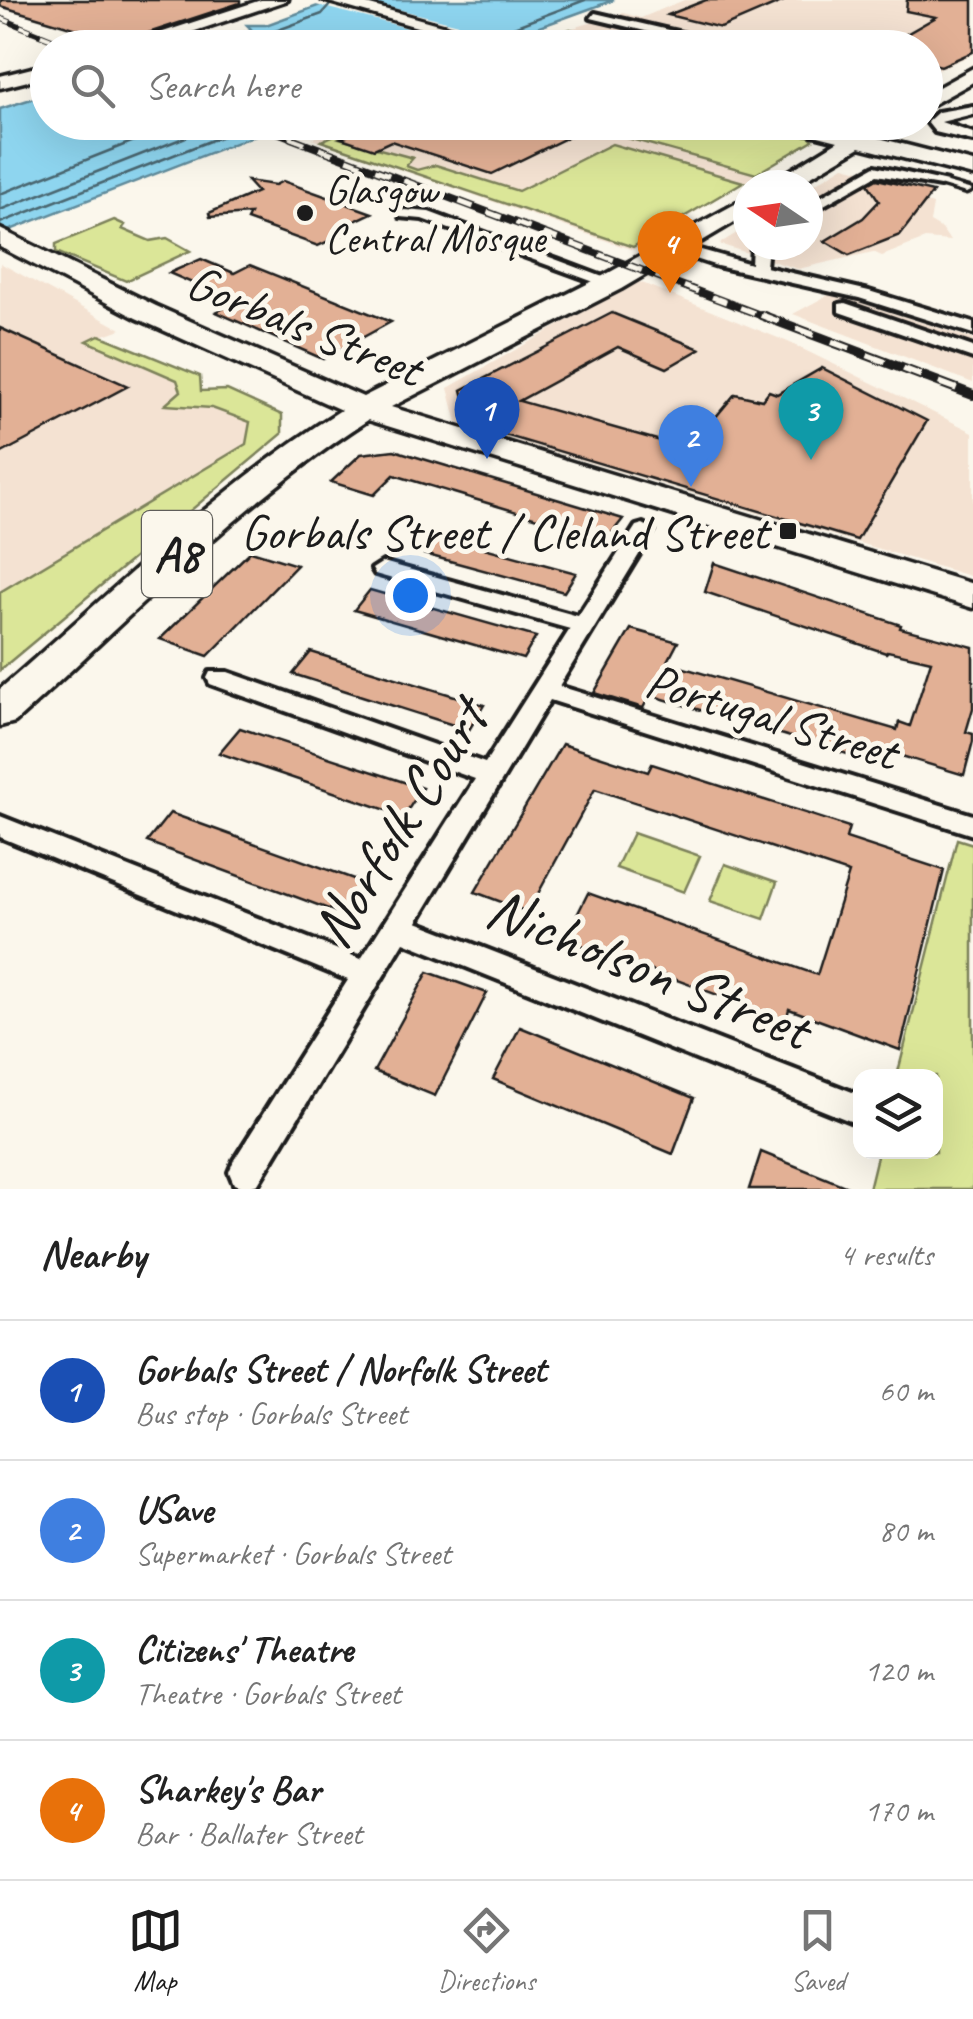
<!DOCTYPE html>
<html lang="en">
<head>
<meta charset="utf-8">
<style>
  body { margin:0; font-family:Caveat,sans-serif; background:#f6f6f6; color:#222 }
  .controls { position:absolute; right:30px; bottom:30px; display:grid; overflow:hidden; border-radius:20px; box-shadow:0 10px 40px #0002 }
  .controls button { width:90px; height:90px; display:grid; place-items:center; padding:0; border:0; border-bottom:2px solid #e0e0e0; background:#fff; color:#222; font:50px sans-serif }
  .compass { position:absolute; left:733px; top:170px; width:90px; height:90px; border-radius:50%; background:#fff; box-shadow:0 10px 40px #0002; rotate:283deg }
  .you { position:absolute; left:410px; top:595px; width:35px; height:35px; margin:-25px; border:8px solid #fff; border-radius:50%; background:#1a73e8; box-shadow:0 0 0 15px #1a73e833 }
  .badge { display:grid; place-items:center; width:65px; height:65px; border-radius:50%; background:#1c1c1c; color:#fff; font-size:32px; font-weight:700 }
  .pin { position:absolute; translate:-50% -82px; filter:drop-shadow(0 2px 5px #0008) }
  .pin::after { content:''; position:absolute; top:52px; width:35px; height:30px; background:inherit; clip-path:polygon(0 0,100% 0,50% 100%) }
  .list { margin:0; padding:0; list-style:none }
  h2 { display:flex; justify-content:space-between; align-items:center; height:130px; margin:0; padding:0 40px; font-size:42px }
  h2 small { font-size:32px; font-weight:400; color:#767676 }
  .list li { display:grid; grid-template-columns:65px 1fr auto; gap:30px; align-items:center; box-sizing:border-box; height:140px; padding:0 40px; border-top:2px solid #e0e0e0 }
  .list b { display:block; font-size:38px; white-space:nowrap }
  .list p { margin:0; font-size:32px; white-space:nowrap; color:#767676 }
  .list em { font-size:32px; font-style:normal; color:#767676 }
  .icon { flex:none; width:55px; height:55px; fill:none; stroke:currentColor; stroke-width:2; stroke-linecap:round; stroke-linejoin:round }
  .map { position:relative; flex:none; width:973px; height:1189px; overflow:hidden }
  .search { position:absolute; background:#fff; box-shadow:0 10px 40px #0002; left:30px; right:30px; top:30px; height:110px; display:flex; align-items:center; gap:25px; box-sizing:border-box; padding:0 35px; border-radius:55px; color:#767676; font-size:38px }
  .sheet { height:690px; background:#fff }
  nav { display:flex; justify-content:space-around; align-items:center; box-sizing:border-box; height:140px; border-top:2px solid #e0e0e0; background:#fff; font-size:28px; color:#767676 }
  nav a { display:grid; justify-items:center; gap:5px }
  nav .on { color:#1c1c1c }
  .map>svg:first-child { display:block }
  .built { fill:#f4e2d2 }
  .green { fill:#dbe698; stroke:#7c815a; stroke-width:2.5 }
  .water { fill:#8ed5ef; stroke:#608b9b; stroke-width:2.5 }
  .pier { fill:#fbf7ec }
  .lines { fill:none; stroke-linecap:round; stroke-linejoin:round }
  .shore { stroke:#4a6670; stroke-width:2.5 }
  .building { fill:#e2b095; stroke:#1c1c1c; stroke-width:2.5 }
  .pedestrian-casing { stroke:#1c1c1c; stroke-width:7 }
  .minor-casing { stroke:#1c1c1c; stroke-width:8 }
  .primary-casing { stroke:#1c1c1c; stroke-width:7 }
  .pedestrian { fill:#fbf7ec; fill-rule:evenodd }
  .minor { fill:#fbf7ec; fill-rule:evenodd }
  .primary { fill:#fbf7ec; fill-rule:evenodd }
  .rail-far2-casing { stroke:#1c1c1c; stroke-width:6 }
  .rail-far1-casing { stroke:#1c1c1c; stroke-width:8 }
  .rail-casing { stroke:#1c1c1c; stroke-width:10 }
  .rail-far2 { stroke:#fbf7ec; stroke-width:4; stroke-dasharray:11; stroke-linecap:butt }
  .rail-far1 { stroke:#fbf7ec; stroke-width:5; stroke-dasharray:15; stroke-linecap:butt }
  .rail { stroke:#fbf7ec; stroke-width:6; stroke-dasharray:19; stroke-linecap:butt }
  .poi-dot { fill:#1c1c1c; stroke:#fbf7ec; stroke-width:4 }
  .labels { text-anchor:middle; stroke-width:10; stroke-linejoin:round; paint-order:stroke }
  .far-poi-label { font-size:42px; fill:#1c1c1c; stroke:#fbf7ec; text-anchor:start }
  .shield { fill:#fbf7ec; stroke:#5f5e5a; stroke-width:2.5 }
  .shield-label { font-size:48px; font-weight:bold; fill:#1c1c1c }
  .street-label { font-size:50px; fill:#1c1c1c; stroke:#fbf7ec }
  .poi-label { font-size:50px; fill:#1c1c1c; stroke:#fbf7ec; text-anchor:end }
  .near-street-label { font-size:60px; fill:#1c1c1c; stroke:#fbf7ec }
</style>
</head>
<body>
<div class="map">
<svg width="973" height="1189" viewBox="0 0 973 1189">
  <rect width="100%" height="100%" fill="#fbf7ec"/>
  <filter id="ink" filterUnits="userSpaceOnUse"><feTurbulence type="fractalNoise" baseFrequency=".01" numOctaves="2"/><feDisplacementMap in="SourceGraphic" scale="20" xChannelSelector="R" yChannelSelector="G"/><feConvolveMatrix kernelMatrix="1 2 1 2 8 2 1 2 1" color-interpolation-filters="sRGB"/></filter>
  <g filter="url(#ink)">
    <g class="built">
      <path d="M 684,0 L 973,0 L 973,54 L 926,75 L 926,48 L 645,47 L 570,29 L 623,13 L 641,18 Z"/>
      <path d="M 351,122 L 766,122 L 808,134 L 813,140 L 633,250 L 312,139 Z"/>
      <path d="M 844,166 L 893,178 L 903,195 L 933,205 L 930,222 L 942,229 L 950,241 L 925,239 L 882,256 L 873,252 L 798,269 L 719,244 L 748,226 L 748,245 L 808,245 L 808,188 Z"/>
      <path d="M 0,263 L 121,329 L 88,341 L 177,380 L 181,391 L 166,405 L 212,408 L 251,422 L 246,444 L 0,592 Z"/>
      <path d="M 637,281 L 788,342 L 973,432 L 973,577 L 457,423 L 448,388 Z"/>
      <path d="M 832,293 L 973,339 L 973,383 L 793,314 Z"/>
    </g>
    <g class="green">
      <path d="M 570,29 L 574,30 L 645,47 L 549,48 L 535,43 Z"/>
      <path d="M 764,122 L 808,134 L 813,140 L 756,174 L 620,136 L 647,123 Z"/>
      <path d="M 350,128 L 355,130 L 339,138 L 413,158 L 406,166 L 417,170 L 436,165 L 518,191 L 612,144 L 743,182 L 633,247 L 321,141 Z"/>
      <path d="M 114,220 L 125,225 L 122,229 L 150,241 L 167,238 L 190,251 L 126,281 L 56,252 L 56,244 Z"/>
      <path d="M 99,335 L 200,376 L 201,391 L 227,390 L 282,415 L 282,434 L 0,670 L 0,592 L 246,444 L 250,422 L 212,408 L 165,405 L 181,391 L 177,380 L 87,341 Z"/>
      <path d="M 633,833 L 700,856 L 684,892 L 616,868 Z"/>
      <path d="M 957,839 L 973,844 L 973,1189 L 869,1189 L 878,1152 L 936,1152 L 936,1076 L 897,1076 Z"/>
      <path d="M 725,864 L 777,882 L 764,919 L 710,901 Z"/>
    </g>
    <g class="water">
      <path d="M 334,0 L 614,0 L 484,47 L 195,48 L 248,31 L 251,29 L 247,25 L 266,25 Z"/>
      <path d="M 47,94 L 48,122 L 287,123 L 0,234 L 0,109 Z"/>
    </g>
    <path class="pier" d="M 325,0 L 360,0 L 521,39 L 499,48 L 483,47 L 312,4 Z"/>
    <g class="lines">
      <g class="shore">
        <path d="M 490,36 L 585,0"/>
        <path d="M 229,48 L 322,14 L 330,5"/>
        <path d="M 0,194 L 182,122"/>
        <path d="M 0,210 L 224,122"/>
        <path d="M 0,223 L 258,122"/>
      </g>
    </g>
    <g class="building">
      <path d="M 1,0 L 240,0 L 240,3 L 121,42 L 0,6 Z"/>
      <path d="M 706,0 L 786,0 L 721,28 L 668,15 Z"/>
      <path d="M 907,0 L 973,0 L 973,52 L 941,66 L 926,62 L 926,48 L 882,48 L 936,17 L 906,11 Z"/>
      <path d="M 348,122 L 433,122 L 430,124 L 442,127 L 453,122 L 518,122 L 568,137 L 492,174 L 391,141 L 374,149 L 341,138 L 358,131 L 347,127 Z"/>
      <path d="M 877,179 L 933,192 L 900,235 L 849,255 L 825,241 L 863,218 L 879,201 L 868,184 Z"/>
      <path d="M 247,181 L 275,185 L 283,181 L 372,213 L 344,226 L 353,230 L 318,246 L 247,220 L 250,214 L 210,217 L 209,213 L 257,192 Z"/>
      <path d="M 201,259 L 234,273 L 250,265 L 391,322 L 323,359 L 216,312 L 236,302 L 169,273 Z"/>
      <path d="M 612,313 L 700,349 L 667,368 L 618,347 L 519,401 L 689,449 L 735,394 L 762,400 L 769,391 L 777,394 L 822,368 L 927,421 L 857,540 L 471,425 L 462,390 Z"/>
      <path d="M 0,328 L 128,386 L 0,454 Z"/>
      <path d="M 394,450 L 420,458 L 623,519 L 607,539 L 394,475 L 374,495 L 331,482 L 361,454 Z"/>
      <path d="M 429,533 L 576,573 L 564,592 L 424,554 Z"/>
      <path d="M 251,551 L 297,565 L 208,656 L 160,639 Z"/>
      <path d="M 714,563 L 901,625 L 900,628 L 973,647 L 973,708 L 966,732 L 973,734 L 973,741 L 964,775 L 859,743 L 854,756 L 650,695 L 643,708 L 594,693 L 631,629 L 678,642 L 667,663 L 897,730 L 899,722 L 910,726 L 931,661 L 888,651 L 886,653 L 705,592 Z"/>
      <path d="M 370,590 L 536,637 L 523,659 L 354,610 Z"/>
      <path d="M 311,652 L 484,705 L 469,730 L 293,674 Z"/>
      <path d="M 240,728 L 422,788 L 404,816 L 219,753 Z"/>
      <path d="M 562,744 L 648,772 L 652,764 L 849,827 L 846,838 L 944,870 L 900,1050 L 789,1009 L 786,1020 L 565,939 L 588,893 L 817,975 L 849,873 L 595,789 L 528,912 L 475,892 Z"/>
      <path d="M 170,813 L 362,882 L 342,914 L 147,842 Z"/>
      <path d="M 428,972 L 487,993 L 435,1096 L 374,1071 Z"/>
      <path d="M 520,1027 L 694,1098 L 673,1154 L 493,1079 Z"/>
      <path d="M 761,1152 L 850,1188 L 850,1189 L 749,1189 Z"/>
    </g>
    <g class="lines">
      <defs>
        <path id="pedestrian" d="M 936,180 L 972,190 L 966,193 L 936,184 Z"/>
        <g id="minor">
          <path d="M 595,13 L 733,45 L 738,48 L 716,48 L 591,18 Z"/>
          <path d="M 926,85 L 946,90 L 948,93 L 942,97 L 926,93 Z"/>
          <path d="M 973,106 L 973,114 L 941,122 L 973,133 L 973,141 L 935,132 L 927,122 L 938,112 Z"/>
          <path d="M 875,166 L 947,182 L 940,186 L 877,175 L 808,214 L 808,204 Z"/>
          <path d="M 405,210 L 429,212 L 619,283 L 605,286 L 422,219 L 400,217 L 400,211 Z"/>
          <path d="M 676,243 L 751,264 L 752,245 L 768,245 L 766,267 L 869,291 L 973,323 L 973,334 L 859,298 L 717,266 L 671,251 L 668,248 Z"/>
          <path d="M 845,303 L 973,347 L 973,358 L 839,312 L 839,304 Z"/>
          <path d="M 643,524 L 654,530 L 559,686 L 973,815 L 973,835 L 550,700 L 417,922 L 860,1095 L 860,1125 L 404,942 L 258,1184 L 246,1188 L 234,1184 L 229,1172 L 234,1160 L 348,980 L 0,837 L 0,816 L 361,959 L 475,779 L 210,684 L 207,678 L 210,672 L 228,672 L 485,763 L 570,629 L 375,574 L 372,569 L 383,562 L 578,616 L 636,526 Z"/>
        </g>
        <g id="primary">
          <path d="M 261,0 L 288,0 L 144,48 L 114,48 Z"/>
          <path d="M 322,0 L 352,0 L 524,48 L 491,48 Z"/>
          <path d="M 48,64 L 48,76 L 0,88 L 0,76 Z"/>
          <path d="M 973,68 L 973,82 L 926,108 L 926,94 Z"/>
          <path d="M 781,122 L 818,122 L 854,132 L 867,126 L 875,128 L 875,137 L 973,162 L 973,176 L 860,147 L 796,185 L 767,185 L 838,141 L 783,127 Z"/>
          <path d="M 748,197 L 748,214 L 621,289 L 391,407 L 973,584 L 973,608 L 368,420 C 238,504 129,619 15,722 L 0,726 L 0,689 C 110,594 217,488 341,410 L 136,318 L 0,247 L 0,229 L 156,306 L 363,397 L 601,277 Z"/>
        </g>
      </defs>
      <use href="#pedestrian" class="pedestrian-casing"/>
      <use href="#minor" class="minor-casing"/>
      <use href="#primary" class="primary-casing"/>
      <use href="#pedestrian" class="pedestrian"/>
      <use href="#minor" class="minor"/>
      <use href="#primary" class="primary"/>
      <defs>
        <g id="rail-far2">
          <path d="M 0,18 L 74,48"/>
          <path d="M 248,122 L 298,141"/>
        </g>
        <path id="rail-far1" d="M 291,138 L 768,318"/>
        <path id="rail" d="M 761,315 L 973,395"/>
      </defs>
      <use href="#rail-far2" class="rail-far2-casing"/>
      <use href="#rail-far1" class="rail-far1-casing"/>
      <use href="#rail" class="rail-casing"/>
      <use href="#rail-far2" class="rail-far2"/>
      <use href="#rail-far1" class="rail-far1"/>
      <use href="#rail" class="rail"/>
    </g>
  </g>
  <g class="poi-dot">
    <circle cx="305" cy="213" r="10"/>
    <rect x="778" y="521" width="20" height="20" rx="5"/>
  </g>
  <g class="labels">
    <g class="far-poi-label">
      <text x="325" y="204">Glasgow<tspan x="325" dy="48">Central Mosque</tspan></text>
    </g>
    <rect class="shield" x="142" y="511" width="70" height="86" rx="8"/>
    <g class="shield-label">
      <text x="177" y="571">A8</text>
    </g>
    <g class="street-label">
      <text transform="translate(305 324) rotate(22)" y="18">Gorbals Street</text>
      <text transform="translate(772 715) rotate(17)" y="18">Portugal Street</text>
    </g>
    <g class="poi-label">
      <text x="768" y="549">Gorbals Street / Cleland Street</text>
    </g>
    <g class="near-street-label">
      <text transform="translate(398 823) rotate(-58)" y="21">Norfolk Court</text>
      <text transform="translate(649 967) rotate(22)" y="21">Nicholson Street</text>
    </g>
  </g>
</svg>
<div class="controls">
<button><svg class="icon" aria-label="layers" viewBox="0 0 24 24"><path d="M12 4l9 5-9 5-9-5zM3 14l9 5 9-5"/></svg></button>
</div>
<svg class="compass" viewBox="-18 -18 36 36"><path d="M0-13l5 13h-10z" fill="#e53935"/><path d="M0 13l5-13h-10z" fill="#767676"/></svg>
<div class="you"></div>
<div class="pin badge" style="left:487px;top:459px;background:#1a4fb4">1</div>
<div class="pin badge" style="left:691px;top:487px;background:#3f7fe0">2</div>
<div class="pin badge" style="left:811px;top:460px;background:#0f9aa8">3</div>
<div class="pin badge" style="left:670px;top:293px;background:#e8710a">4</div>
<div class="search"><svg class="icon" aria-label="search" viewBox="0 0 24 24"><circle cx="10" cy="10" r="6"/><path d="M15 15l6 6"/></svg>Search here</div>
</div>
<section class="sheet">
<h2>Nearby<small>4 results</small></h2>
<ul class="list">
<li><span class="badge" style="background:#1a4fb4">1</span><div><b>Gorbals Street / Norfolk Street</b><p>Bus stop · Gorbals Street</p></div><em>60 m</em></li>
<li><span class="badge" style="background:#3f7fe0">2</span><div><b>USave</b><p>Supermarket · Gorbals Street</p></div><em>80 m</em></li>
<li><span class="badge" style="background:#0f9aa8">3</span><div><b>Citizens' Theatre</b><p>Theatre · Gorbals Street</p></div><em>120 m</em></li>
<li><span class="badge" style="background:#e8710a">4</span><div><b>Sharkey's Bar</b><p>Bar · Ballater Street</p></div><em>170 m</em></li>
</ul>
</section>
<nav>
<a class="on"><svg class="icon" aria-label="map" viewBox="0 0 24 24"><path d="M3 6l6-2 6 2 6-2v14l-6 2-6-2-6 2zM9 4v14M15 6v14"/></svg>Map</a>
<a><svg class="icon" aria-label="directions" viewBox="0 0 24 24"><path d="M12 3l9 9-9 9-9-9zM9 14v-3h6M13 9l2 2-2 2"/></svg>Directions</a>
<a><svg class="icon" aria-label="saved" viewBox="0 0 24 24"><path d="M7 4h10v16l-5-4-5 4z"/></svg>Saved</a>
</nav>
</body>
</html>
